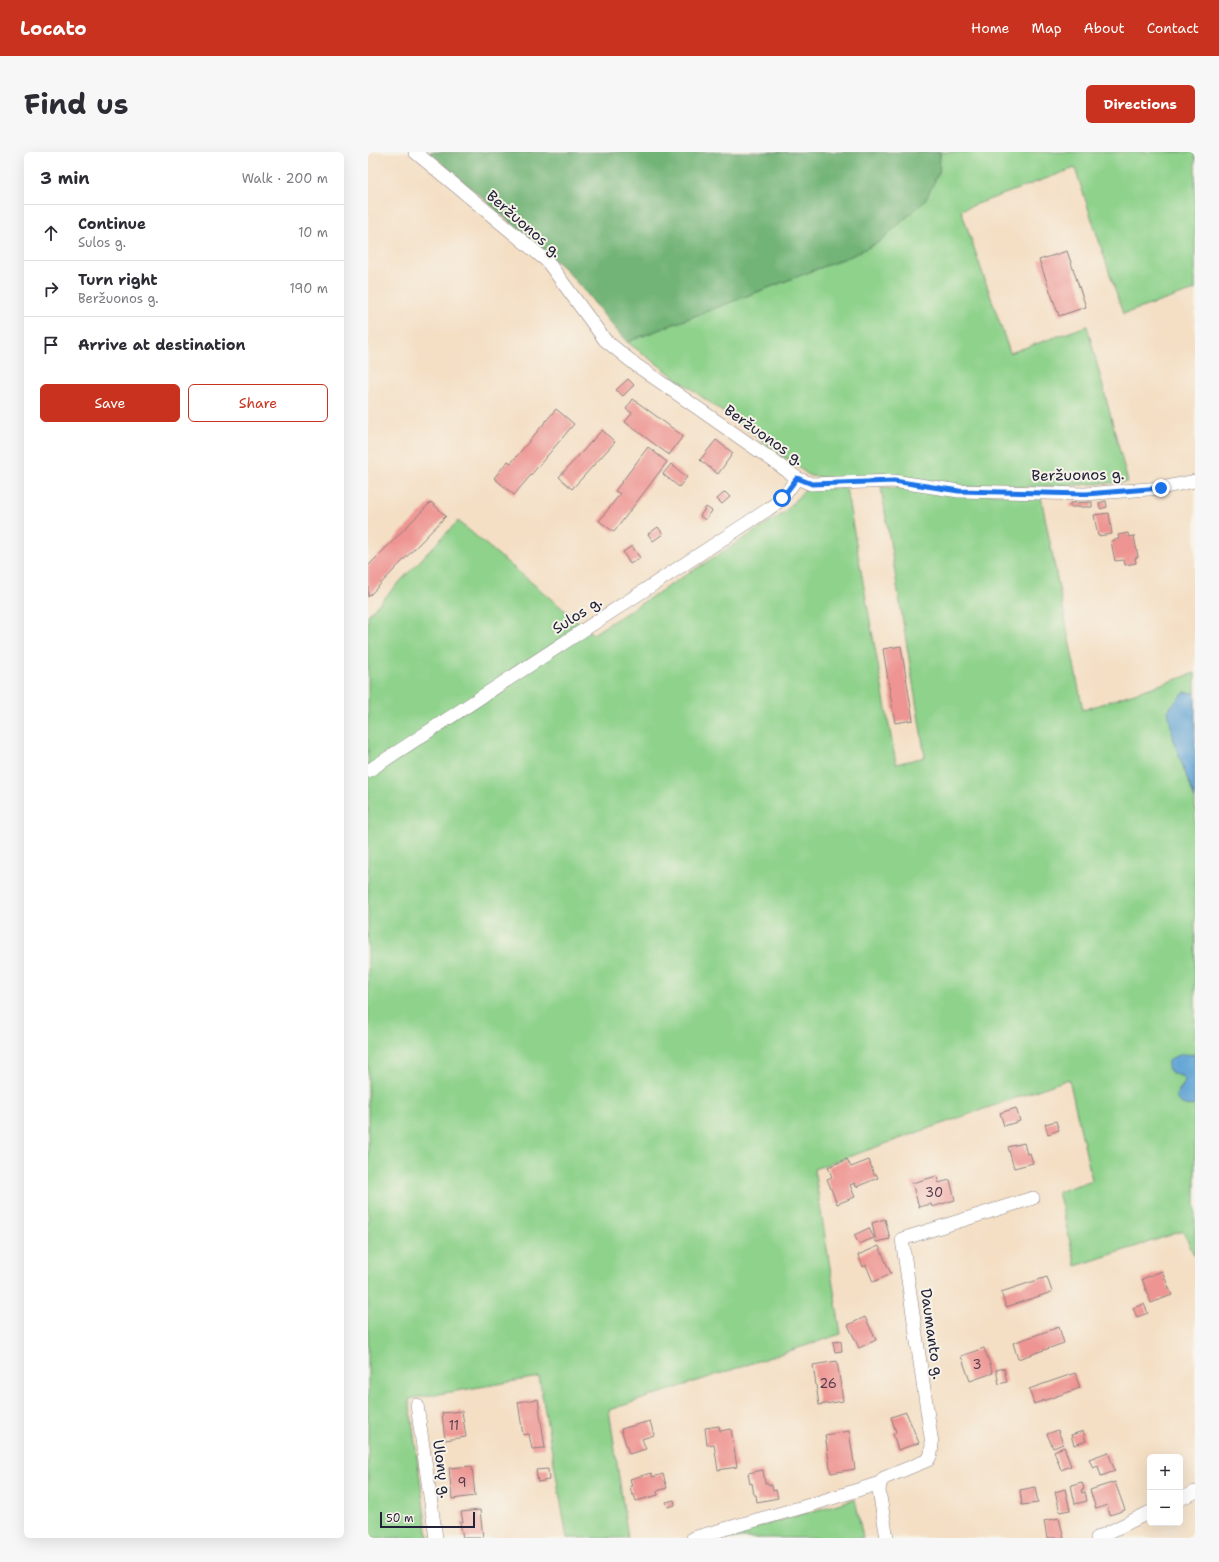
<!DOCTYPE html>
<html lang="en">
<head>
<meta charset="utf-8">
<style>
  body { margin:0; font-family:"Shantell Sans",sans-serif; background:#f7f7f7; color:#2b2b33 }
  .controls { position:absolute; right:12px; bottom:12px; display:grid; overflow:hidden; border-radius:6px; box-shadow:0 4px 16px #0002 }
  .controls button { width:36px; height:36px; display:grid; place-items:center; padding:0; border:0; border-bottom:1px solid #e1e1e2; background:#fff; color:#2b2b33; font:20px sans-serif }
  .scale { position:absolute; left:12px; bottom:10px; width:95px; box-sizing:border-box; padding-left:4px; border:2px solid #22223b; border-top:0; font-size:11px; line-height:14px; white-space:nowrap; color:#22223b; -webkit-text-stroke:3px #f7f3e8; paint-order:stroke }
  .stop { position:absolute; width:12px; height:12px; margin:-9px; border:3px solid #1a73e8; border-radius:50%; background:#fff }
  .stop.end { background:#1a73e8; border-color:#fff; box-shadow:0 1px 4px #0008 }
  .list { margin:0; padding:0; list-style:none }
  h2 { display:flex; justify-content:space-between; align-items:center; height:52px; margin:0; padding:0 16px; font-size:17px }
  h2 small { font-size:13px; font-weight:400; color:#7c7c81 }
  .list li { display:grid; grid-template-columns:26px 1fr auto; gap:12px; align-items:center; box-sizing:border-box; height:56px; padding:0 16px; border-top:1px solid #e1e1e2 }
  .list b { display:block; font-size:15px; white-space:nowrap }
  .list p { margin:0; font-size:13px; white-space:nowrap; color:#7c7c81 }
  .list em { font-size:13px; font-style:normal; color:#7c7c81 }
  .actions { display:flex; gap:8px; padding:12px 16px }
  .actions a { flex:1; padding:9px 0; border:1px solid #c8321e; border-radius:6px; text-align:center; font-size:14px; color:#c8321e }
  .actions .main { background:#c8321e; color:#fff }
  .icon { flex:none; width:22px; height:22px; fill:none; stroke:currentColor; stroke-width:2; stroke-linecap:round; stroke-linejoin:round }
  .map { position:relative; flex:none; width:827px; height:1386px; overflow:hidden; border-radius:6px }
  header { display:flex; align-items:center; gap:24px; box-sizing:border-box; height:56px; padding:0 20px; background:#c8321e; color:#fff }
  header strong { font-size:19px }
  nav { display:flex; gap:22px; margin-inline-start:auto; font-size:14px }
  .intro { display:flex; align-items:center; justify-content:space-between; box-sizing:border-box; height:96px; padding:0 24px }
  h1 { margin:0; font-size:28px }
  .button { padding:10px 18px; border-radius:6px; background:#c8321e; color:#fff; font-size:14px; font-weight:700 }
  main { display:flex; gap:24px; padding:0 24px }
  aside { flex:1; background:#fff; border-radius:6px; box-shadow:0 4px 16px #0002 }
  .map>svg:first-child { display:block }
  .green { fill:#8ed28b; stroke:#587a63 }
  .forest { fill:#72b477; stroke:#4a6b59 }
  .water { fill:#62a5d6; stroke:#426488 }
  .building { fill:#ee9492 }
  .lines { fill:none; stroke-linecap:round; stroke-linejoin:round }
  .minor-casing { stroke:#8b8080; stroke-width:14 }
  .minor { stroke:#fff; stroke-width:13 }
  .route { stroke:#1a73e8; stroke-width:5 }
  .labels { text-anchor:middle; stroke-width:4; stroke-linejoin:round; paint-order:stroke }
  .number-label { font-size:13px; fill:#553e51 }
  .street-label { font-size:15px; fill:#22223b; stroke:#f7f3e8 }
</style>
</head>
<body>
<header>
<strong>Locato</strong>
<nav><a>Home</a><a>Map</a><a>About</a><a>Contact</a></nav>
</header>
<div class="intro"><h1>Find us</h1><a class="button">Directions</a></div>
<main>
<aside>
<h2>3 min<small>Walk · 200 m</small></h2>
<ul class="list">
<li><svg class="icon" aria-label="ahead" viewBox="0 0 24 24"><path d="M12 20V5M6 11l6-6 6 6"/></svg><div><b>Continue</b><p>Sulos g.</p></div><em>10 m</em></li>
<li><svg class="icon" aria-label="right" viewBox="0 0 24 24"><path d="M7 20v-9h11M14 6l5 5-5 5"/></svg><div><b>Turn right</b><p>Beržuonos g.</p></div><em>190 m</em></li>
<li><svg class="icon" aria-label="arrive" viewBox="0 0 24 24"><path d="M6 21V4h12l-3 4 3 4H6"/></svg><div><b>Arrive at destination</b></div></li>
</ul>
<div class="actions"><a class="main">Save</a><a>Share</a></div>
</aside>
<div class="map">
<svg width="827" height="1386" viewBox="0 0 827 1386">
  <rect width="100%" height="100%" fill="#f7f3e8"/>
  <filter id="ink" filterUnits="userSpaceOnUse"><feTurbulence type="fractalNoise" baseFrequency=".025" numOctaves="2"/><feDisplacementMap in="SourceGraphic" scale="8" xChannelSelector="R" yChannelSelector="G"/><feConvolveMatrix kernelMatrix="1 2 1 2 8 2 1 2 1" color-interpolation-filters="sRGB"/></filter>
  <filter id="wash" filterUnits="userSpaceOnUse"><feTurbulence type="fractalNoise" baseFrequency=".012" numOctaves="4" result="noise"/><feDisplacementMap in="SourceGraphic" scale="16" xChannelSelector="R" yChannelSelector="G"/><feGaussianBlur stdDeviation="0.9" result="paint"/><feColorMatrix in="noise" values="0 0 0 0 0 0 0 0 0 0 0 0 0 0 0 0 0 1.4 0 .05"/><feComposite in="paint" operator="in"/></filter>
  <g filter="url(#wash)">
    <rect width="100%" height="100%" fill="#f4dfc5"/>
    <g class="green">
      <path d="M 572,0 L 827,0 L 827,138 L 755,162 L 707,16 L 593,58 L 642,201 L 719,174 L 760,330 L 671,335 L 600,335 L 468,327 L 442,324 L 259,190 L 483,104 L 511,90 L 571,20 Z"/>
      <path d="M 513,335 L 673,345 L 715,558 L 827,521 L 827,541 L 817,540 L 806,590 L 827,647 L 827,903 L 824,902 L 800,916 L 804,921 L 815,925 L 817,931 L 810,939 L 823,954 L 827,953 L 827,1105 L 815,1079 L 708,1114 L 690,1040 L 724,1028 L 701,927 L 446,1017 L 473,1182 L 241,1258 L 260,1386 L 199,1386 L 171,1225 L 41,1247 L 60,1386 L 0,1386 L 0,463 L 90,369 L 225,482 L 416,361 L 438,336 L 478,336 L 528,612 L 557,605 Z"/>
      <path d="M 487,1347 L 495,1386 L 351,1386 Z"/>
    </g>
    <path class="forest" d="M 61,0 L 572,0 L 571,20 L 557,49 L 511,90 L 483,104 L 259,190 L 243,172 L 220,143 L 198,118 Z"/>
    <g class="water">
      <path d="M 817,540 L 827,541 L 827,647 L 806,590 L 800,559 L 804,553 Z"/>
      <path d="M 815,902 L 827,903 L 827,953 C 819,955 808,952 808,943 L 814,935 L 817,929 L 815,925 C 807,921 798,921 800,909 L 804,906 Z"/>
    </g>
    <g id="blocks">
      <g class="building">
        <path d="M 699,99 L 718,155 L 691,164 L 671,108 Z"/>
        <path d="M 260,227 L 266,233 L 255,244 L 248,238 Z"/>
        <path d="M 265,247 L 315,284 L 301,303 L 257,270 L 264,261 L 258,257 Z"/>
        <path d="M 188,257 L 206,272 L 146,343 L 126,326 L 140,309 L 143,311 Z"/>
        <path d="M 234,278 L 247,290 L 204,337 L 191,325 Z"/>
        <path d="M 348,288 L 365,301 L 350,322 L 332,308 Z"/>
        <path d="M 280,295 L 299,310 L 246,380 L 231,369 L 252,342 L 247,339 Z"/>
        <path d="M 303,312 L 319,325 L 311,335 L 295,322 Z"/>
        <path d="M 357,340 L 362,345 L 354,352 L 349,347 Z"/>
        <path d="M 738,349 L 739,355 L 732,357 L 731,351 Z"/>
        <path d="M 63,350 L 78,364 L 0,445 L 0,414 Z"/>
        <path d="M 724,350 L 724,355 L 702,355 L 702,351 Z"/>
        <path d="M 338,355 L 344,359 L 337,368 L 332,364 Z"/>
        <path d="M 741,361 L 744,382 L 730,384 L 726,363 Z"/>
        <path d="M 290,375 L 295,382 L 285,389 L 280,382 Z"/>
        <path d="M 760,381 L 761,385 L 766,384 L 770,405 L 767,406 L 768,411 L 757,413 L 756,408 L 747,409 L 743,389 L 751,387 L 750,383 Z"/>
        <path d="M 264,394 L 272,406 L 262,412 L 255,400 Z"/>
        <path d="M 533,494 L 545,568 L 527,571 L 515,497 Z"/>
        <path d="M 648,956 L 652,969 L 636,974 L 632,961 Z"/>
        <path d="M 688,969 L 691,978 L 680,982 L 677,972 Z"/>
        <path d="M 656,991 L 659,1002 L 662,1001 L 665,1011 L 646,1016 L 640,995 Z"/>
        <path d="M 479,1007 L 483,1015 L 501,1008 L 506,1023 L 508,1022 L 510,1026 L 488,1035 L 487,1031 L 482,1033 L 487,1045 L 469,1052 L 459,1027 L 464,1025 L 460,1015 Z"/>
        <path d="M 569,1024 L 570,1031 L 582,1028 L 587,1048 L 564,1055 L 563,1052 L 551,1055 L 544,1031 Z"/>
        <path d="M 517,1067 L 522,1087 L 508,1090 L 504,1071 Z"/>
        <path d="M 501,1076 L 506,1086 L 491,1092 L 486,1083 Z"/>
        <path d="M 511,1094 L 523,1122 L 505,1130 L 498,1113 L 495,1115 L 490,1103 Z"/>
        <path d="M 794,1119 L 804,1143 L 783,1151 L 774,1127 Z"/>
        <path d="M 679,1125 L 684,1140 L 638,1155 L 633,1140 Z"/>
        <path d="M 776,1152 L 780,1161 L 769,1165 L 765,1156 Z"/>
        <path d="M 497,1165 L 508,1188 L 491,1196 L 480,1173 Z"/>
        <path d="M 691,1175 L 696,1191 L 650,1207 L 645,1191 Z"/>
        <path d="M 473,1189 L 474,1199 L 467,1200 L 465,1190 Z"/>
        <path d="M 616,1196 L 625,1221 L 602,1229 L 593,1204 Z"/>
        <path d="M 469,1209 L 475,1249 L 451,1253 L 445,1213 Z"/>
        <path d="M 636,1216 L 639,1230 L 631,1232 L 628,1218 Z"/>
        <path d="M 707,1221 L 712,1236 L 666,1252 L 661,1237 Z"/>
        <path d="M 170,1247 L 177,1296 L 164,1297 L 161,1282 L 155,1283 L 150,1250 Z"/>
        <path d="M 94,1259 L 98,1285 L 77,1288 L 74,1261 Z"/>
        <path d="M 538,1260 L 551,1291 L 530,1298 L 525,1281 L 528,1280 L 523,1265 Z"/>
        <path d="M 282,1269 L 286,1283 L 274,1287 L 278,1297 L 261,1302 L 253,1277 Z"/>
        <path d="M 351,1274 L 352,1279 L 363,1277 L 369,1315 L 350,1318 L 346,1292 L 339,1293 L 337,1276 Z"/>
        <path d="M 690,1278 L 695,1292 L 685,1296 L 679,1282 Z"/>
        <path d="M 481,1279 L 487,1317 L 463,1321 L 457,1283 Z"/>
        <path d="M 715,1279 L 718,1289 L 706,1293 L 703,1283 Z"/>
        <path d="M 696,1295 L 703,1314 L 693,1318 L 686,1299 Z"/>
        <path d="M 740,1300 L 747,1319 L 733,1324 L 730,1314 L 725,1316 L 721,1307 Z"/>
        <path d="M 104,1314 L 107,1344 L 84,1347 L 81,1316 Z"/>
        <path d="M 180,1317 L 181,1328 L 170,1330 L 168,1318 Z"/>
        <path d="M 395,1318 L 397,1331 L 400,1331 L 401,1333 L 404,1333 L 405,1339 L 408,1338 L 410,1346 L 389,1350 L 388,1343 L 386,1343 L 384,1331 L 382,1332 L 380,1321 Z"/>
        <path d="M 283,1321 L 285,1325 L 295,1322 L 299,1336 L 289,1339 L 290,1343 L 268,1349 L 266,1343 L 264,1343 L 262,1334 L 264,1334 L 262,1327 Z"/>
        <path d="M 714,1330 L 716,1337 L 713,1338 L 714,1341 L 717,1340 L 719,1349 L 707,1352 L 703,1333 Z"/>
        <path d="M 747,1330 L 757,1358 L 742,1363 L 739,1353 L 728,1357 L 722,1338 Z"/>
        <path d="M 667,1335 L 670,1351 L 654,1353 L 652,1338 Z"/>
        <path d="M 697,1337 L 702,1358 L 692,1360 L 687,1340 Z"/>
        <path d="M 306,1348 L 307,1353 L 300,1355 L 298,1350 Z"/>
        <path d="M 112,1358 L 115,1386 L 95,1386 L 92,1370 L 95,1370 L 93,1360 Z"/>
        <path d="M 691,1366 L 696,1386 L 679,1386 L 676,1369 Z"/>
      </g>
    </g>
  </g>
  <g filter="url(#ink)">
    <use href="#blocks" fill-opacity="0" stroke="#8b8080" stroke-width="1"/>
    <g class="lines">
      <defs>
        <g id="minor">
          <path d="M 47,0 L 179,109 L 237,188 L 268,213 L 404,308 L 429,326 L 443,332 L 525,329 L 591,339 L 717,342 L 793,336 L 827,329"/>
          <path d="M 0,619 L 399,358 L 414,347 L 429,326"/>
          <path d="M 49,1253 L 68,1386"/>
          <path d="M 812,1347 L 827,1340"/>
          <path d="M 325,1386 L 442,1353 L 512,1331"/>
          <path d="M 519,1386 L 511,1339 L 512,1331 L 516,1326 L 560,1308 L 563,1302 L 564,1292 L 534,1087 L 665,1046"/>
          <path d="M 729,1386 L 782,1360"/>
        </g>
      </defs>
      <use href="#minor" class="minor-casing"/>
      <use href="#minor" class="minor"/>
    </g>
  </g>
  <g class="lines" filter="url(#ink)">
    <path class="route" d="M 414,346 L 429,326 L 444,332 L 526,329 L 591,339 L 718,342 L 793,336"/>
  </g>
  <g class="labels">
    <g class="number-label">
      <text x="566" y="1045">30</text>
      <text x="609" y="1217">3</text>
      <text x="460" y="1236">26</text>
      <text x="86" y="1278">11</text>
      <text x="94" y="1335">9</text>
    </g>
    <g class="street-label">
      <text transform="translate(156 72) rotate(41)" y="5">Beržuonos g.</text>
      <text transform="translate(396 283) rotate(35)" y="5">Beržuonos g.</text>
      <text transform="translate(710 323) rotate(-1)" y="5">Beržuonos g.</text>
      <text transform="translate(209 463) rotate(-33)" y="5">Sulos g.</text>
      <text transform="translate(564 1182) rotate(82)" y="5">Daumanto g.</text>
      <text transform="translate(74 1317) rotate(82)" y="5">Ulonų g.</text>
    </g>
  </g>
</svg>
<div class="controls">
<button>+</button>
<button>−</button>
</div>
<div class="scale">50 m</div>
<div class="stop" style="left:414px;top:346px"></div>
<div class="stop end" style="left:793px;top:336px"></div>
</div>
</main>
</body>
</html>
